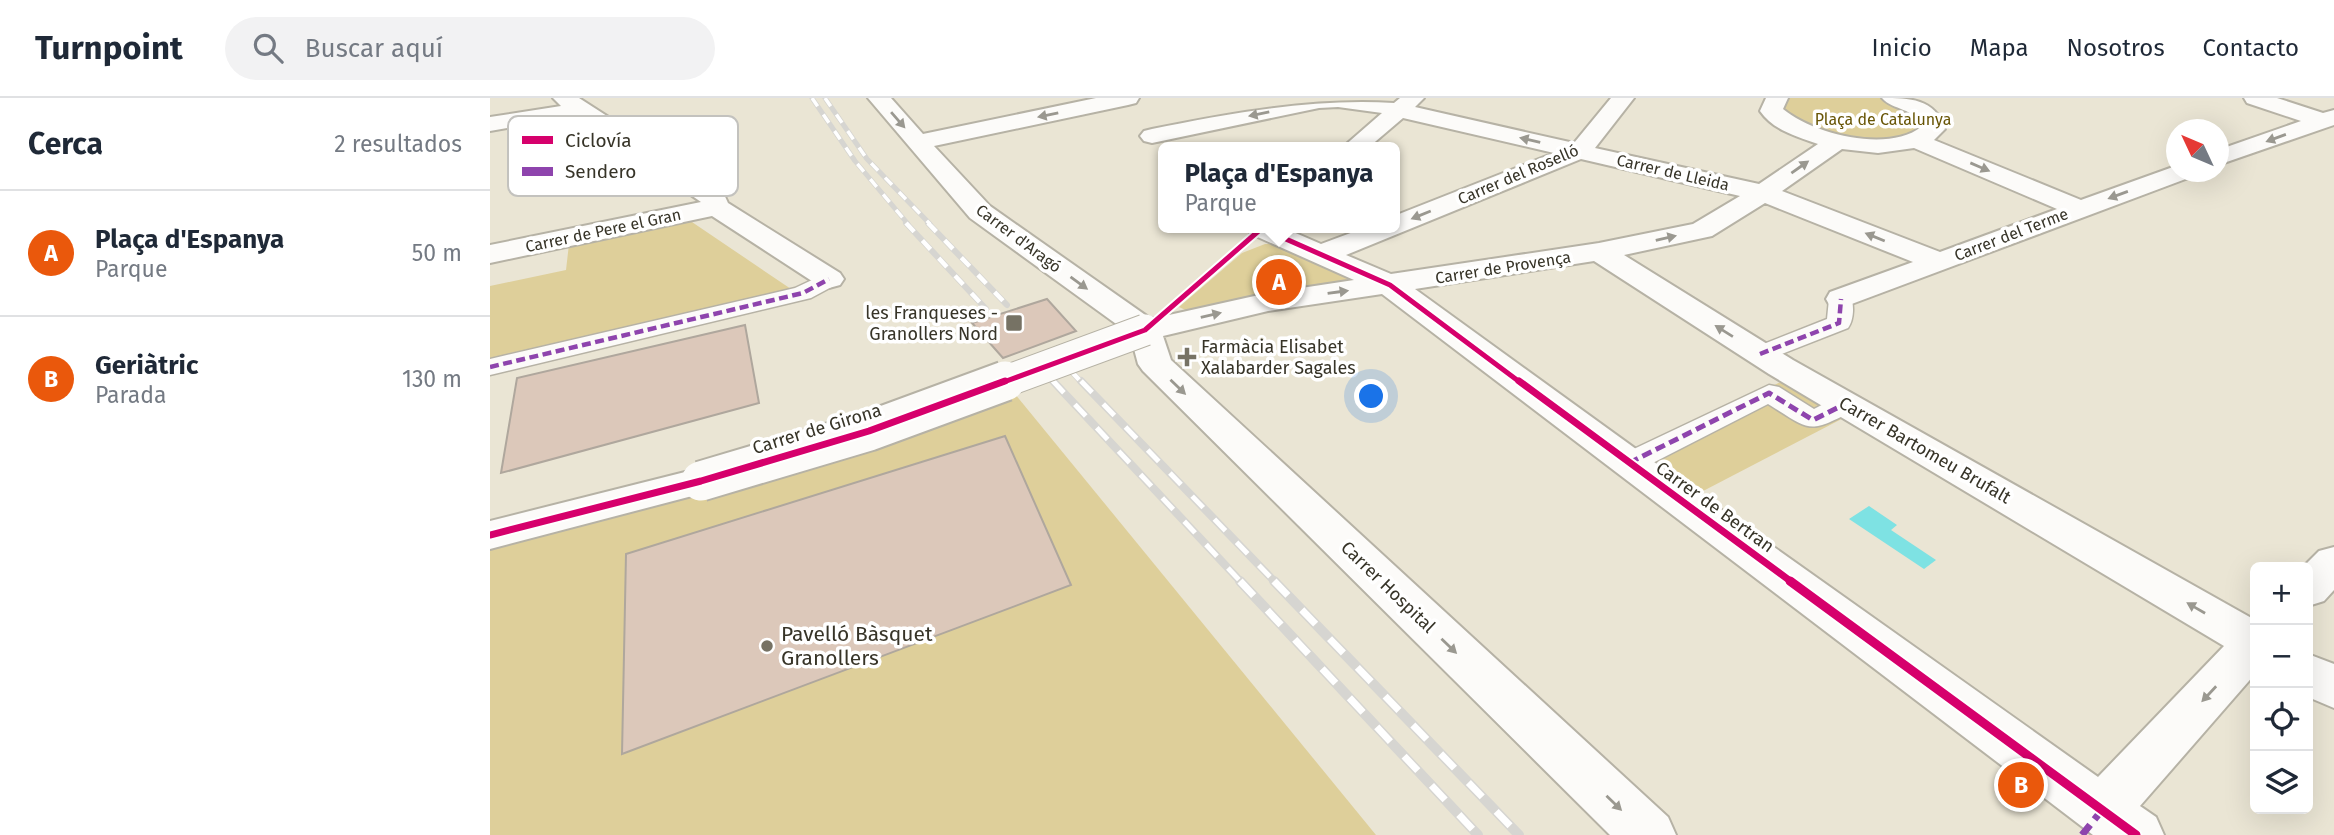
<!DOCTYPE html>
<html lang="es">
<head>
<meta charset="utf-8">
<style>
  body { margin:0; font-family:"Fira Sans",sans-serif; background:#f2f2f3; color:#1f2937 }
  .controls { position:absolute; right:21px; bottom:21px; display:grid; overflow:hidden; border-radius:10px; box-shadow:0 7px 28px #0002 }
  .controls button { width:63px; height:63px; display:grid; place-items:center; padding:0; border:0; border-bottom:2px solid #e0e1e3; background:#fff; color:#1f2937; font:35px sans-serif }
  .compass { position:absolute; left:1676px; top:21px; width:63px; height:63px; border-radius:50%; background:#fff; box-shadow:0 7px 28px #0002; rotate:314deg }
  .you { position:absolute; left:882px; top:299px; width:24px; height:24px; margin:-18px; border:5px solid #fff; border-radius:50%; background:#1a73e8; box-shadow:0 0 0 10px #1a73e833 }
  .badge { display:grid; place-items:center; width:46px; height:46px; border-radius:50%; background:#ea580c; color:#fff; font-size:23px; font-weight:700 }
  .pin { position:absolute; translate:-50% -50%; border:4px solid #fff; box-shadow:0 2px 7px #0006 }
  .popup { position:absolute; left:668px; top:44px; width:242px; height:91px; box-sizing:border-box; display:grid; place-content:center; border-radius:10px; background:#fff; filter:drop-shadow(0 2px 5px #0005); font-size:23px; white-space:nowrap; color:#747a83 }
  .popup b { font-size:26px; color:#1f2937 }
  .popup::after { content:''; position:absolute; left:50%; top:100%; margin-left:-14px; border:14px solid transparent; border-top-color:#fff }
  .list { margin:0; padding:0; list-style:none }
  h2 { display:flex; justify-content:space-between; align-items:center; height:91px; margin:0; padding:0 28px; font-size:30px }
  h2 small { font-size:23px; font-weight:400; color:#747a83 }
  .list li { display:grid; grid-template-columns:46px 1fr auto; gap:21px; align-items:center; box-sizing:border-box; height:126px; padding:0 28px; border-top:2px solid #e0e1e3 }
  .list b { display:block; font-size:26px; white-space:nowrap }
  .list p { margin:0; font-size:23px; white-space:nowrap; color:#747a83 }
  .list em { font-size:23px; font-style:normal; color:#747a83 }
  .icon { flex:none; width:38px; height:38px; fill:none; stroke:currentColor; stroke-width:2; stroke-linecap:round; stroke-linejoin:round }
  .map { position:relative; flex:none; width:1844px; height:737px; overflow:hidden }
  header { display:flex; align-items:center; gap:42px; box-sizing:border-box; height:98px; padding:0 35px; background:#fff; border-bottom:2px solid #e0e1e3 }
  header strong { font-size:33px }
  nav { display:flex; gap:38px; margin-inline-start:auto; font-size:24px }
  .search { width:490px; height:63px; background:#f2f2f3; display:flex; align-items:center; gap:18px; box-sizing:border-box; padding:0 24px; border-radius:38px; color:#747a83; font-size:26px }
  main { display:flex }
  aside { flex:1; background:#fff }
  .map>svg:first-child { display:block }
  .green { fill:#decf9a }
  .water { fill:#7ee2e3 }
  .building { fill:#dcc8ba; stroke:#afa79d; stroke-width:2 }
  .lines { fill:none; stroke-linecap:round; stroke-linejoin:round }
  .pedestrian-casing { stroke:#b6b2a5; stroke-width:3 }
  .minor-casing { stroke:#b6b2a5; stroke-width:4 }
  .pedestrian { fill:#fcfbf9; fill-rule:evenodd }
  .minor { fill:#fcfbf9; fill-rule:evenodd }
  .rail-far3-casing { stroke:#d6d5d1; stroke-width:5 }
  .rail-far2-casing { stroke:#d6d5d1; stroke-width:6 }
  .rail-far1-casing { stroke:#d6d5d1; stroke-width:8 }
  .rail-casing { stroke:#d6d5d1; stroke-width:10 }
  .rail-far3 { stroke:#fff; stroke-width:3.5; stroke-dasharray:10; stroke-linecap:butt }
  .rail-far2 { stroke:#fff; stroke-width:4.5; stroke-dasharray:12; stroke-linecap:butt }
  .rail-far1 { stroke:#fff; stroke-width:5; stroke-dasharray:16; stroke-linecap:butt }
  .rail { stroke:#fff; stroke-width:7; stroke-dasharray:20; stroke-linecap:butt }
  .minor-bridge-far1-casing { stroke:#b6b2a5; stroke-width:33; stroke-linecap:butt }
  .minor-bridge-casing { stroke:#b6b2a5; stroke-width:43; stroke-linecap:butt }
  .minor-bridge-far1 { stroke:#fcfbf9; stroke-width:31 }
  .minor-bridge { stroke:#fcfbf9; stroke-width:39 }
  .quiet-far2 { stroke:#8e44ad; stroke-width:4.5; stroke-dasharray:9 4.5; stroke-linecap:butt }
  .quiet-far1 { stroke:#8e44ad; stroke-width:5; stroke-dasharray:10 5; stroke-linecap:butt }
  .quiet { stroke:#8e44ad; stroke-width:7; stroke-dasharray:13 7; stroke-linecap:butt }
  .cycleway-far2-casing { stroke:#fff; stroke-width:9 }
  .cycleway-far1-casing { stroke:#fff; stroke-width:11 }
  .cycleway-casing { stroke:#fff; stroke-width:13 }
  .cycleway-far2 { stroke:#d6006c; stroke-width:5 }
  .cycleway-far1 { stroke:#d6006c; stroke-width:7 }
  .cycleway { stroke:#d6006c; stroke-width:9 }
  .oneway { fill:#9a9890 }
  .poi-dot { fill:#767264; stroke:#fff; stroke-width:2.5 }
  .labels { text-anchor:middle; stroke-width:7; stroke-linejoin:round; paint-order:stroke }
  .far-park-label { font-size:16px; fill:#685506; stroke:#fff }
  .far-street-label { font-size:16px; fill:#373428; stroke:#fff }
  .poi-label { font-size:18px; fill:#373428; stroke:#fff; text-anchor:end }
  .street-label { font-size:18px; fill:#373428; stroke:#fff }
  .near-poi-label { font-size:21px; fill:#373428; stroke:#fff; text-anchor:start }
  .key { fill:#fff; stroke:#c3c2be; stroke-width:2 }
  .key-label { font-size:19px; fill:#373428 }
</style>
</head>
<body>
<header>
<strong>Turnpoint</strong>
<div class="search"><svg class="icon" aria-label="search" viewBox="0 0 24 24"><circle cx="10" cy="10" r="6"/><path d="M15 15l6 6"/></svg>Buscar aquí</div>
<nav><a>Inicio</a><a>Mapa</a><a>Nosotros</a><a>Contacto</a></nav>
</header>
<main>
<aside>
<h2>Cerca<small>2 resultados</small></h2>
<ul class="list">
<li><span class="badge">A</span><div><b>Plaça d'Espanya</b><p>Parque</p></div><em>50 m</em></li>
<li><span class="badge">B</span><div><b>Geriàtric</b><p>Parada</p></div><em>130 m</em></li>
</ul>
</aside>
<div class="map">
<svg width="1844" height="737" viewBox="0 0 1844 737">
  <rect width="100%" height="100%" fill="#eae5d4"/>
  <g class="green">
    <path d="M 1281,0 L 1397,0 L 1426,14 L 1433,29 L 1412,41 L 1379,45 L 1309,33 Z"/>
    <path d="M 199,122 L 301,191 L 0,260 L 0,188 L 76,172 L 79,146 Z"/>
    <path d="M 775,146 L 792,146 L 867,177 L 854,190 L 704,216 L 689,209 L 752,155 Z"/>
    <path d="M 1305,277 L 1367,313 L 1192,404 L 1133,361 Z"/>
    <path d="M 516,285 L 886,737 L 0,737 L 0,437 Z"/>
  </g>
  <path class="water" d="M 1379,408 L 1407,427 L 1401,432 L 1446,462 L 1434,471 L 1359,421 Z"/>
  <g class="building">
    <path d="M 557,201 L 586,233 L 513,260 L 482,225 Z"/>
    <path d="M 255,227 L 269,305 L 11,375 L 27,280 Z"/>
    <path d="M 515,338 L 581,487 L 132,656 L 136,456 Z"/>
  </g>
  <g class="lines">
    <defs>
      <g id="pedestrian">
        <path d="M 339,174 L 347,176 L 351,181 L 347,186 L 321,200 L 0,277 L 0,261 L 305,190 Z"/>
        <path d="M 1351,194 L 1359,196 C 1365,204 1364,222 1358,230 L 1279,261 L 1270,264 L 1261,261 L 1257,256 L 1261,251 L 1337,221 L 1339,201 L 1343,196 Z"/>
        <path d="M 1279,287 L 1289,289 L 1324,311 L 1345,300 L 1355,298 L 1365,300 L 1369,306 L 1365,312 C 1317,336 1323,334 1278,306 L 1149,372 L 1139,374 L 1129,372 L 1124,365 L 1129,358 Z"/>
      </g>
      <g id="minor">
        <path d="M 63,0 L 89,0 L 232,92 L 238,105 L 350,175 L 354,181 L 350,187 L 339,190 L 328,187 L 222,118 L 0,165 L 0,147 L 211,104 L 87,18 L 0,33 L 0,19 L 71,8 Z"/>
        <path d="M 378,0 L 401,0 L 433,36 L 606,0 L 649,0 L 646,5 L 638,7 L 444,48 L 500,108 L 661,221 L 778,195 L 864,182 L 761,136 L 757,130 L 794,130 L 831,146 L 874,130 L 904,130 L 904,118 L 1064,55 L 913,20 L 879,49 L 853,49 L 892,15 L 848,9 L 829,10 L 662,45 L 654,43 L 650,38 L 654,33 L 662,31 C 740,15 824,0 904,5 L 910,0 L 934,0 L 925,9 L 1084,45 L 1121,0 L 1144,0 L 1105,50 L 1269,86 L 1328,46 C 1307,39 1283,32 1270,13 L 1276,0 L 1298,0 L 1293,11 C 1323,36 1398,55 1431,29 C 1425,9 1403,13 1392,0 C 1419,0 1445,0 1455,31 L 1444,42 L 1591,102 L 1683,69 L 1686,68 L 1686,74 L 1704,74 L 1701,79 L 1351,210 L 1340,208 L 1336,201 L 1340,194 L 1423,164 L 1275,105 L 1222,138 L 1134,157 L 1303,262 L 1765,522 L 1765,576 L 1650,708 L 1666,719 L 1674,737 L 1603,737 L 892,196 L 778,213 L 673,238 L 681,262 L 1178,719 L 1186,737 L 1120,737 L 653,273 L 648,266 L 640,236 L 480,120 ZM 1424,50 L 1567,111 L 1450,154 L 1292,93 L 1352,51 L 1388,55 ZM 1091,61 L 1250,98 L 1203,126 L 1109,145 L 901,176 L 856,157 ZM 1104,163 L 1279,276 L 1734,548 L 1608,679 L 1157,359 L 925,191 Z"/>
        <path d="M 1754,0 L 1787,0 L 1833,15 L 1844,12 L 1844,27 L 1728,67 L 1728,52 L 1811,23 L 1757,5 Z"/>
        <path d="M 211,370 L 225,374 L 231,383 L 225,392 L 0,451 L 0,423 Z"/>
        <path d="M 1844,449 L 1844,492 L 1834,503 L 1818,508 L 1818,469 L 1813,469 L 1829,453 Z"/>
        <path d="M 1818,556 L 1844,566 L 1844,610 L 1818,599 Z"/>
      </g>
    </defs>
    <use href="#pedestrian" class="pedestrian-casing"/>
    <use href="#minor" class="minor-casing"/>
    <use href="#pedestrian" class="pedestrian"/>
    <use href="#minor" class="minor"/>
    <defs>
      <g id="rail-far3">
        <path d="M 322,0 L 365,63 L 418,126"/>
        <path d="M 335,0 L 377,61 L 440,126"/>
      </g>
      <g id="rail-far2">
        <path d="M 416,125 L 496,211"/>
        <path d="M 438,125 L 517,207"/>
        <path d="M 581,273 L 592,285"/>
        <path d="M 560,280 L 565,285"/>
      </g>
      <g id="rail-far1">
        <path d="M 563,283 L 752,485"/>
        <path d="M 591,283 L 786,485"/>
      </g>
      <g id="rail">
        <path d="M 750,483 L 988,737"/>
        <path d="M 784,483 L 1029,737"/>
      </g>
    </defs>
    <use href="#rail-far3" class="rail-far3-casing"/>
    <use href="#rail-far2" class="rail-far2-casing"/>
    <use href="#rail-far1" class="rail-far1-casing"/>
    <use href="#rail" class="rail-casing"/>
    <use href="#rail-far3" class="rail-far3"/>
    <use href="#rail-far2" class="rail-far2"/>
    <use href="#rail-far1" class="rail-far1"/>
    <use href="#rail" class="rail"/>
    <defs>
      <path id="minor-bridge-far1" d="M 511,285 L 655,232"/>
      <path id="minor-bridge" d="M 211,383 L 379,333 L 515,283"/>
    </defs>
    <use href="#minor-bridge-far1" class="minor-bridge-far1-casing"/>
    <use href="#minor-bridge" class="minor-bridge-casing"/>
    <use href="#minor-bridge-far1" class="minor-bridge-far1"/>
    <use href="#minor-bridge" class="minor-bridge"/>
    <g class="quiet-far2">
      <path d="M 1270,256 L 1349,225 L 1351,201"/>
      <path d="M 0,269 L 313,195 L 339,181"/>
    </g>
    <path class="quiet-far1" d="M 1139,365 L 1279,295 L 1323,322 L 1355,306"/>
    <path class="quiet" d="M 1592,737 L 1612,712"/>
    <defs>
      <g id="cycleway-far2">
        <path d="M 771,130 L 900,187 L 1031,285"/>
        <path d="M 511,285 L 655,232 L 772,130"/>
      </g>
      <g id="cycleway-far1">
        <path d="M 1029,283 L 1303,485"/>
        <path d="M 0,437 L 211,383 L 379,333 L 515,283"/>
      </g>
      <path id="cycleway" d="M 1300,483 L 1646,737"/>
    </defs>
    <use href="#cycleway-far2" class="cycleway-far2-casing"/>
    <use href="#cycleway-far1" class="cycleway-far1-casing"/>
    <use href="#cycleway" class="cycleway-casing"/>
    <use href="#cycleway-far2" class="cycleway-far2"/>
    <use href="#cycleway-far1" class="cycleway-far1"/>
    <use href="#cycleway" class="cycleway"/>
  </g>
  <defs><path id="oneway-solid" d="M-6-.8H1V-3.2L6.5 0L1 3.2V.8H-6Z" transform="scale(1.75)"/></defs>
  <g class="oneway">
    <use href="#oneway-solid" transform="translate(769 16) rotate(168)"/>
    <use href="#oneway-solid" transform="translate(558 17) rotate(168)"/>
    <use href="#oneway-solid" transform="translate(408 22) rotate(49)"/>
    <use href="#oneway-solid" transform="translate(1786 40) rotate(160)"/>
    <use href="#oneway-solid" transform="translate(1040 42) rotate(-167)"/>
    <use href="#oneway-solid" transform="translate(1310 69) rotate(-35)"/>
    <use href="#oneway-solid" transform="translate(1490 69) rotate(23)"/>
    <use href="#oneway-solid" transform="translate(1628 97) rotate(160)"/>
    <use href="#oneway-solid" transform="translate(931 117) rotate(158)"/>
    <use href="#oneway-solid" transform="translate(1385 139) rotate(-158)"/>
    <use href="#oneway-solid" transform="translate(1176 140) rotate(-13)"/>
    <use href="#oneway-solid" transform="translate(589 185) rotate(36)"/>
    <use href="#oneway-solid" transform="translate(848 194) rotate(-8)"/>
    <use href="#oneway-solid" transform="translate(721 217) rotate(-13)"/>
    <use href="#oneway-solid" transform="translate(1234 233) rotate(-148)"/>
    <use href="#oneway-solid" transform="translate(688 289) rotate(44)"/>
    <use href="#oneway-solid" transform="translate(1706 510) rotate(-150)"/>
    <use href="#oneway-solid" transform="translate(959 548) rotate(44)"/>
    <use href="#oneway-solid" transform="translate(1719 596) rotate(133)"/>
    <use href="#oneway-solid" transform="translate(1124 705) rotate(44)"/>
  </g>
  <g class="poi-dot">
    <rect x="515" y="216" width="18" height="18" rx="3.5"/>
    <path d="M693.5 248.5h7v7h7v7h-7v7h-7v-7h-7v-7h7z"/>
    <circle cx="277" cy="548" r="7"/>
  </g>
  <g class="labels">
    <g class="far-park-label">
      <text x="1393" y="27">Plaça de Catalunya</text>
    </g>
    <g class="far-street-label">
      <text transform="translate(1183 74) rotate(13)" y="6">Carrer de Lleida</text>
      <text transform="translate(1028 76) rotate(-23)" y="6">Carrer del Roselló</text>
      <text transform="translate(113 132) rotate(-12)" y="6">Carrer de Pere el Gran</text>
      <text transform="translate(1521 136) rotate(-21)" y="6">Carrer del Terme</text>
      <text transform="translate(529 140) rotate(37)" y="6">Carrer d'Aragó</text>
      <text transform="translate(1013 169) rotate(-9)" y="6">Carrer de Provença</text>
    </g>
    <g class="poi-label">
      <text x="508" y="221">les Franqueses -<tspan x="508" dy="21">Granollers Nord</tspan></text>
      <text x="711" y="255" text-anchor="start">Farmàcia Elisabet<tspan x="711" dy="21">Xalabarder Sagales</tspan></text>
    </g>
    <g class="street-label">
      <text transform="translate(327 331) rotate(-17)" y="6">Carrer de Girona</text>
      <text transform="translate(1435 352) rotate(30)" y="6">Carrer Bartomeu Brufalt</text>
      <text transform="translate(1225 409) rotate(36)" y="6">Carrer de Bertran</text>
      <text transform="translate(898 489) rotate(44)" y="6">Carrer Hospital</text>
    </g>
    <g class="near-poi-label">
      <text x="291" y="543">Pavelló Bàsquet<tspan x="291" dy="24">Granollers</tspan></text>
    </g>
  </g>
  <rect x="18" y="18" width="230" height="80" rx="10" class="key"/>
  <rect x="32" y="38" width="31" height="8" fill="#d6006c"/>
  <rect x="32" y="69" width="31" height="9" fill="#8e44ad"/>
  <g class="key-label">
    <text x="75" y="49">Ciclovía</text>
    <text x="75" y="80">Sendero</text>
  </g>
</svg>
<div class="controls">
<button>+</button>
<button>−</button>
<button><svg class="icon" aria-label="locate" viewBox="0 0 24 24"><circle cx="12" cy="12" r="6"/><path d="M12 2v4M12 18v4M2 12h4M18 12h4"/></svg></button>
<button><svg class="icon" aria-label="layers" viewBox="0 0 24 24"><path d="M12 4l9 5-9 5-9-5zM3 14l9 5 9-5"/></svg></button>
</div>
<svg class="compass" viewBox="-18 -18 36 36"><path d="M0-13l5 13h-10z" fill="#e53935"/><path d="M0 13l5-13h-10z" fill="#747a83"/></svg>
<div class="you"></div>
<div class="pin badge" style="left:789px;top:184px">A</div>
<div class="popup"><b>Plaça d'Espanya</b>Parque</div>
<div class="pin badge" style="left:1531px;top:687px">B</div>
</div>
</main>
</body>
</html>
